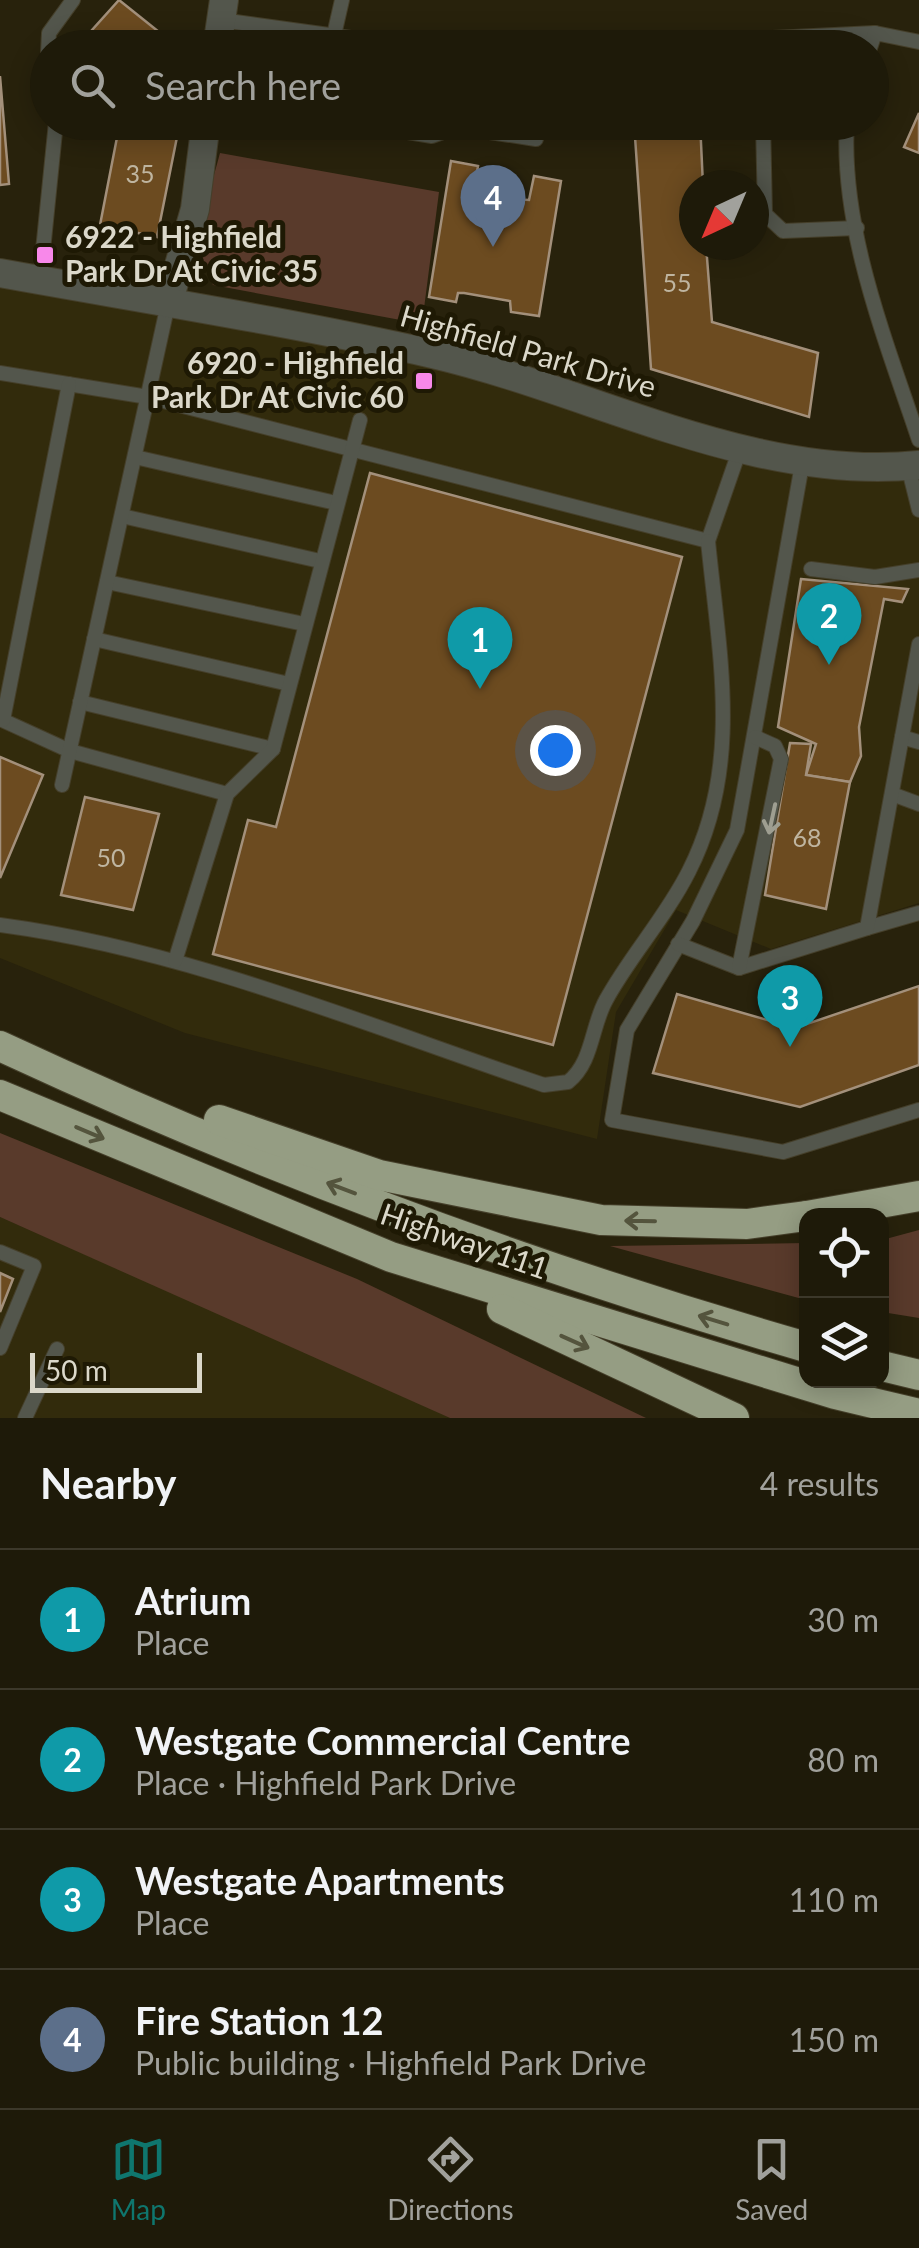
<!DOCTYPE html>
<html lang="en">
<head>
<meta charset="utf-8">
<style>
  body { margin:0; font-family:Lato,sans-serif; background:#2b2717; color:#f1f3f6 }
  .controls { position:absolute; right:30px; bottom:30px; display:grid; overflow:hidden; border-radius:20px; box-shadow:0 5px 25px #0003 }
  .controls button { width:90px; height:90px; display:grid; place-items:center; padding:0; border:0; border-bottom:2px solid #3c382a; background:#1e1a09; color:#f1f3f6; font:50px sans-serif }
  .compass { position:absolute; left:679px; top:170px; width:90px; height:90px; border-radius:50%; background:#1e1a09; box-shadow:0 5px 25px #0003; rotate:224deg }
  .scale { position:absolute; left:30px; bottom:25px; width:172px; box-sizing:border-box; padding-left:10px; border:5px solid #dbd8ca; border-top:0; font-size:28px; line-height:35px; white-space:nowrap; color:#dbd8ca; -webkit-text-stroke:8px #1e1904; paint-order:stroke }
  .you { position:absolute; left:555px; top:750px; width:35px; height:35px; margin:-25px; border:8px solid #fff; border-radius:50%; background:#1a73e8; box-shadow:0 0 0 15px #1a73e833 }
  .badge { display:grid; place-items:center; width:65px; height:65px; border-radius:50%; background:#0f766e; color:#fff; font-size:32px; font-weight:700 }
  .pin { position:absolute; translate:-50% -82px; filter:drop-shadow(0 2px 5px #0008) }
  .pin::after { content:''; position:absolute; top:52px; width:35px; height:30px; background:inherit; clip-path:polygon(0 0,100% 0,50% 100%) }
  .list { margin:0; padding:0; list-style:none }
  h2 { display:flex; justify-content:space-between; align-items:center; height:130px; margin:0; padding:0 40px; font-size:42px }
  h2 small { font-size:32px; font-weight:400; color:#a1a19c }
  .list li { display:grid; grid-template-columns:65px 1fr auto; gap:30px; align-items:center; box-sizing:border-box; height:140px; padding:0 40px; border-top:2px solid #3c382a }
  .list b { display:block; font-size:38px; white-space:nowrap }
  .list p { margin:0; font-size:32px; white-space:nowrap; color:#a1a19c }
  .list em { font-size:32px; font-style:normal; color:#a1a19c }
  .icon { flex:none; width:55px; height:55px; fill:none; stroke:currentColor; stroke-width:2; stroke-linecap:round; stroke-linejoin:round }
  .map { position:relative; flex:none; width:919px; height:1418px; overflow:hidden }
  .search { position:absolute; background:#1e1a09; box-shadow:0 5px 25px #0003; left:30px; right:30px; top:30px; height:110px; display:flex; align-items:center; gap:25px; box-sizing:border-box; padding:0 35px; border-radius:55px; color:#a1a19c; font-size:38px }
  .sheet { height:690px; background:#1e1a09 }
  nav { display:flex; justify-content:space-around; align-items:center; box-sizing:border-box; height:140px; border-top:2px solid #3c382a; background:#1e1a09; font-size:28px; color:#a1a19c }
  nav a { display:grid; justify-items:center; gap:5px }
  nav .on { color:#0f766e }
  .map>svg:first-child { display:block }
  .built { fill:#322b0c }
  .green { fill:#593a2b }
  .building { fill:#6c4b20; stroke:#a3907b; stroke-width:2.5 }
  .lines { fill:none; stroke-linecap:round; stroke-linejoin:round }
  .service-casing { stroke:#453f2a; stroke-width:16 }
  .minor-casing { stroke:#453f2a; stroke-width:30 }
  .tertiary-casing { stroke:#453f2a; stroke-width:30 }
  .motorway-casing { stroke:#453f2a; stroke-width:32 }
  .service { stroke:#53564c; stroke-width:14 }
  .minor { stroke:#53564c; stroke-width:28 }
  .tertiary { stroke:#53564c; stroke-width:28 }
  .motorway { stroke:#959d83; stroke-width:30 }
  .oneway { stroke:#9e9e91 }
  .oneway2 { stroke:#54543d }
  .poi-dot { fill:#f888ea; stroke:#1e1904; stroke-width:4 }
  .labels { text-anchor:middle; stroke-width:10; stroke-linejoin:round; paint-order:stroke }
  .number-label { font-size:25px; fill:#bfb5a0 }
  .poi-label { font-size:30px; font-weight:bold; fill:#dbd8ca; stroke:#1e1904; text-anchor:start }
  .street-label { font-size:30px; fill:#dbd8ca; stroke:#1e1904 }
</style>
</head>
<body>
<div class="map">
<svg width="919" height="1418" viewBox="0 0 919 1418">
  <rect width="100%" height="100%" fill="#28220c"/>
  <g class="built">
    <path d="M 0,273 L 204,311 L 797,457 L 919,478 L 919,903 L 771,949 L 676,910 L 616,1012 L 597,1139 L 185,1033 L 0,958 Z"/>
    <path d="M 0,1217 L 327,1361 L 450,1418 L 0,1418 Z"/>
  </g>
  <g class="green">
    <path d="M 220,153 L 439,192 L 422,324 L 213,285 C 188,243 209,197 220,153 Z"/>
    <path d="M 0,1133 L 357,1279 L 646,1418 L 450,1418 L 0,1217 Z"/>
    <path d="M 919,1230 L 919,1318 L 882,1312 L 882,1240 Z"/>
    <path d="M 806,1243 L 806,1300 L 610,1246 Z"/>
  </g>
  <g class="building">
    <path d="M 119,0 L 179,48 L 94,48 L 84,39 Z"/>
    <path d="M 0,76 L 9,184 L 0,185 Z"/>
    <path d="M 919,113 L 919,153 L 904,147 Z"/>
    <path d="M 120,122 L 180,122 L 157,237 L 100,225 Z"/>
    <path d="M 634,122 L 700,122 L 703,185 L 694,185 L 694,245 L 706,245 L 712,322 L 818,353 L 809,417 L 651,369 Z"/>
    <path d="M 451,161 L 478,166 L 474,190 L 513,199 L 529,200 L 534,176 L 561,181 L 539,316 L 511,312 L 510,301 L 464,293 L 458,293 L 456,302 L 429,297 Z"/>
    <path d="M 370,473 L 682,557 L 553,1045 L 213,954 L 248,820 L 276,827 Z"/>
    <path d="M 801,579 L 908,589 L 902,602 L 884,599 L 859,727 L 861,756 L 850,782 L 806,775 L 816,744 L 778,727 Z"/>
    <path d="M 790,743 L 811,744 L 806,775 L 850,782 L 826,909 L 765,895 Z"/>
    <path d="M 0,757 L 43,775 L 0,878 Z"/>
    <path d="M 85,797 L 159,814 L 133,910 L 61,895 Z"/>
    <path d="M 919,986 L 919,1065 L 800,1107 L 653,1073 L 677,994 L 795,1028 Z"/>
    <path d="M 0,1273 L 13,1279 L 0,1312 Z"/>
  </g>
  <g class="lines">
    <defs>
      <g id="service">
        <path d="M 221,20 L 423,48"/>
        <path d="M 334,35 L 342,0"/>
        <path d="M 626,45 L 875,33"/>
        <path d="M 870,48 L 875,33 L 919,42"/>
        <path d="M 48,53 L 49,33 L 73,0"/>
        <path d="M 348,122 L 432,136 L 457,127 L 536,139"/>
        <path d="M 763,122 L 765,214 L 783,231 L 857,228"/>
        <path d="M 847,122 C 840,228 886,341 919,440"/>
        <path d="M 40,280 L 56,122"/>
        <path d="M 0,373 L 148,397 L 708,541 L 741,446"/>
        <path d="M 135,457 L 336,503"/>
        <path d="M 803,459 L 737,830 L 693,921 L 627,1030 L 612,1120 L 783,1152 L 919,1110"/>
        <path d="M 908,466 L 919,510"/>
        <path d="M 122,516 L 320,561"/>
        <path d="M 811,569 L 875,577 L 919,570"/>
        <path d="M 107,582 L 304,624"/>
        <path d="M 94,639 L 289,684"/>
        <path d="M 80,702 L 273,749"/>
        <path d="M 0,719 L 70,751 L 227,794"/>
        <path d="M 3,720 L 69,384"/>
        <path d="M 902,737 L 919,742"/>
        <path d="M 62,785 L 168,304"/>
        <path d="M 892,794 L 919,804"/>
        <path d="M 0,925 C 187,950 366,1025 544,1085 L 568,1082 C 593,1062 591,1027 606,1000 C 630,956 666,917 689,871 C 743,765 719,654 708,541"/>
        <path d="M 867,928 L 919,913"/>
        <path d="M 678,944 L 739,968 L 867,928 L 919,644"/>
        <path d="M 175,961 L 227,794 L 273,749 L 360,420"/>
        <path d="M 739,968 L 781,759 L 775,746 L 755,737"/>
        <path d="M 0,1252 L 34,1266 L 0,1348"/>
        <path d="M 25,1418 L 57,1349"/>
      </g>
      <g id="minor">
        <path d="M 217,48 L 224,0"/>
        <path d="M 168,304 L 195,209 L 206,122"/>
      </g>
      <path id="tertiary" d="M 0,273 C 144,299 290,322 433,354 C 592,391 752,482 919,465"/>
      <g id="motorway">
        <path d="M 0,1046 C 260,1167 531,1268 806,1347"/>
        <path d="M 0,1095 L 391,1257 L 835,1394 L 919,1414"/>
        <path d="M 219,1120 L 379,1175 L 601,1220 L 747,1224 L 806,1216"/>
        <path d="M 807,1216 L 919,1196"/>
        <path d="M 502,1309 L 734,1418"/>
        <path d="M 882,1366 L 919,1375"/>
      </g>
    </defs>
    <use href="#service" class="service-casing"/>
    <use href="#minor" class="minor-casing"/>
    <use href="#tertiary" class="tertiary-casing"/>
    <use href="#motorway" class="motorway-casing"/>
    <use href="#service" class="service"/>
    <use href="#minor" class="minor"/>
    <use href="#tertiary" class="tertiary"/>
    <use href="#motorway" class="motorway"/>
  </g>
  <defs><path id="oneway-shaft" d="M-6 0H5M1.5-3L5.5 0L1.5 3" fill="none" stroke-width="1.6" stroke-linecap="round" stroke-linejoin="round" transform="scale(2.5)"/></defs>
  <use class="oneway" href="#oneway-shaft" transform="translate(772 819) rotate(102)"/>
  <g class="oneway2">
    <use href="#oneway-shaft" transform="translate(90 1133) rotate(23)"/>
    <use href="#oneway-shaft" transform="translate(341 1188) rotate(-159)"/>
    <use href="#oneway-shaft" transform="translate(640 1221) rotate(-179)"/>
    <use href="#oneway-shaft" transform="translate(713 1320) rotate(-163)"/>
    <use href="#oneway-shaft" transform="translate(575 1342) rotate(24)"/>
  </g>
  <g class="poi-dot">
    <rect x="35" y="245" width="20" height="20" rx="5"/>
    <rect x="414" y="371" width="20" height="20" rx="5"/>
  </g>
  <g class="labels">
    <g class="number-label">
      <text x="140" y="183">35</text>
      <text x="677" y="292">55</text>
      <text x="807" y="847">68</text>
      <text x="111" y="867">50</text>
    </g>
    <g class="poi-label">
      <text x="65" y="248">6922 - Highfield<tspan x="65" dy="34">Park Dr At Civic 35</tspan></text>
      <text x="404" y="374" text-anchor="end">6920 - Highfield<tspan x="404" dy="34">Park Dr At Civic 60</tspan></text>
    </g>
    <g class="street-label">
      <text transform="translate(528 352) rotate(16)" y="10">Highfield Park Drive</text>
      <text transform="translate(464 1242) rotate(19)" y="10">Highway 111</text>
    </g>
  </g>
</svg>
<div class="controls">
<button><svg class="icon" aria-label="locate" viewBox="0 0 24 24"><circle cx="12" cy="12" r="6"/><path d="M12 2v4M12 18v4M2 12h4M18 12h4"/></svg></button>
<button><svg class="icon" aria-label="layers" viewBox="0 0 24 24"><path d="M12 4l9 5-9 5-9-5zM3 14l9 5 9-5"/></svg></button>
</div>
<svg class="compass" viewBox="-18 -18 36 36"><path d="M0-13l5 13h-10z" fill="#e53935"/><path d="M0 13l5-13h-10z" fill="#a1a19c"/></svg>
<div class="scale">50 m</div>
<div class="you"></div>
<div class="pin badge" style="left:480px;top:689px;background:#0f9aa8">1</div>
<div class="pin badge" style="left:829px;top:665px;background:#0f9aa8">2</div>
<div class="pin badge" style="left:790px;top:1047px;background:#0f9aa8">3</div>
<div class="pin badge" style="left:493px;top:247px;background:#5c6f8a">4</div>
<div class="search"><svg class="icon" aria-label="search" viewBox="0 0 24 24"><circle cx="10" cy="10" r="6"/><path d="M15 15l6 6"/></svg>Search here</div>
</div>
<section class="sheet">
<h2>Nearby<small>4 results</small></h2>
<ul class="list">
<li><span class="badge" style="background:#0f9aa8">1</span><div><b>Atrium</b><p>Place</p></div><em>30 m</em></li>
<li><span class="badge" style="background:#0f9aa8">2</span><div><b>Westgate Commercial Centre</b><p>Place · Highfield Park Drive</p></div><em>80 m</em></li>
<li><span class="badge" style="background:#0f9aa8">3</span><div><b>Westgate Apartments</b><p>Place</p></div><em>110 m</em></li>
<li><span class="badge" style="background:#5c6f8a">4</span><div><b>Fire Station 12</b><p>Public building · Highfield Park Drive</p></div><em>150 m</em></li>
</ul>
</section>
<nav>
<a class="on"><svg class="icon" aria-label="map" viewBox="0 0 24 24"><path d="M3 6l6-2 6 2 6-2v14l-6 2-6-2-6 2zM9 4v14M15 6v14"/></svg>Map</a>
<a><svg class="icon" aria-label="directions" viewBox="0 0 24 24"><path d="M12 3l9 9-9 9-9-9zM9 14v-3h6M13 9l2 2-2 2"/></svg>Directions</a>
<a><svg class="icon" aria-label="saved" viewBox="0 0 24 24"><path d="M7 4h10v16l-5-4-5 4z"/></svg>Saved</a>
</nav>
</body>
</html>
